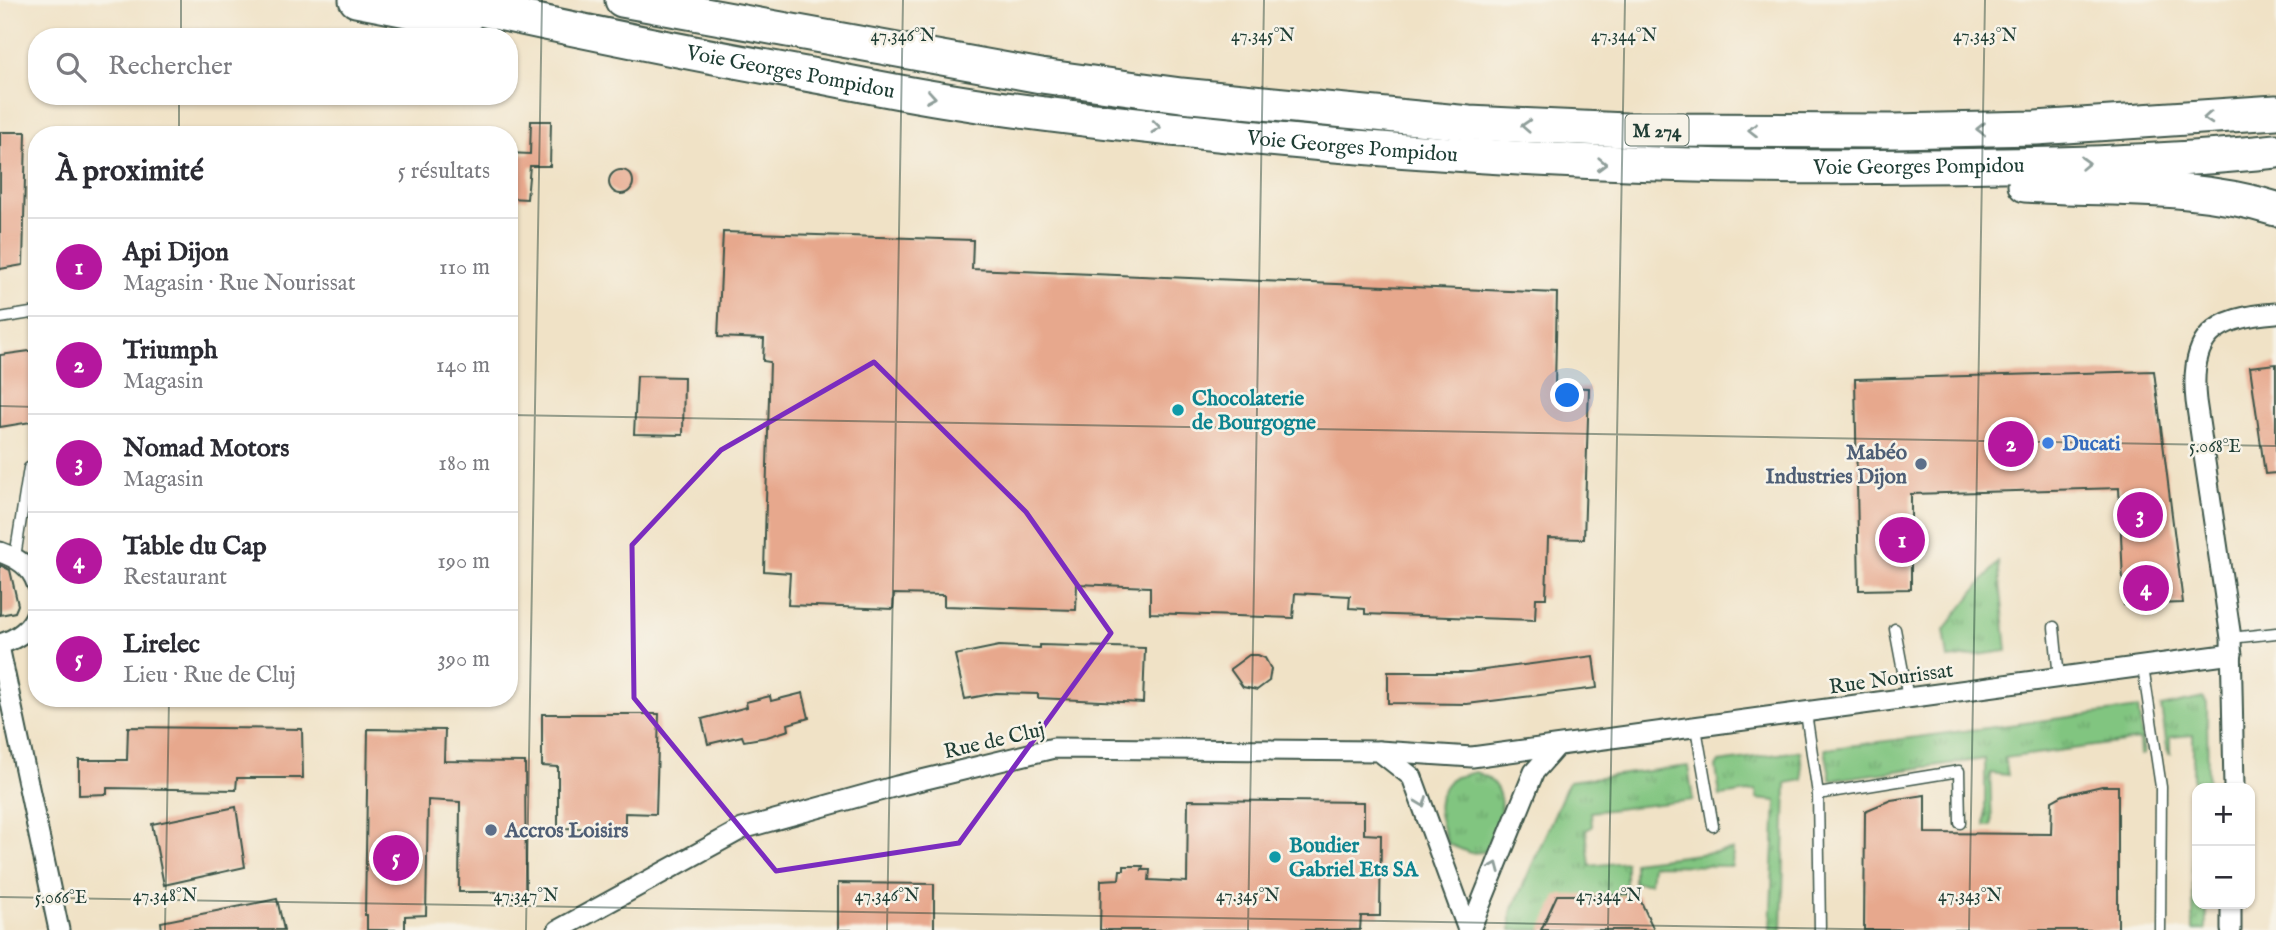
<!DOCTYPE html>
<html lang="fr">
<head>
<meta charset="utf-8">
<style>
  body { margin:0; font-family:"IM FELL English",serif; background:#f7f7f7; color:#2b2b33 }
  .controls { position:absolute; right:21px; bottom:21px; display:grid; overflow:hidden; border-radius:14px; box-shadow:0 2px 5px #0004 }
  .controls button { width:63px; height:63px; display:grid; place-items:center; padding:0; border:0; border-bottom:2px solid #e1e1e2; background:#fff; color:#2b2b33; font:35px sans-serif }
  .you { position:absolute; left:1568px; top:396px; width:24px; height:24px; margin:-18px; border:5px solid #fff; border-radius:50%; background:#1a73e8; box-shadow:0 0 0 10px #1a73e833 }
  .badge { display:grid; place-items:center; width:46px; height:46px; border-radius:50%; background:#b5179e; color:#fff; font-size:23px; font-weight:700 }
  .pin { position:absolute; translate:-50% -50%; border:4px solid #fff; box-shadow:0 2px 7px #0006 }
  .list { margin:0; padding:0; list-style:none }
  h2 { display:flex; justify-content:space-between; align-items:center; height:91px; margin:0; padding:0 28px; font-size:30px }
  h2 small { font-size:23px; font-weight:400; color:#7c7c81 }
  .list li { display:grid; grid-template-columns:46px 1fr auto; gap:21px; align-items:center; box-sizing:border-box; height:98px; padding:0 28px; border-top:2px solid #e1e1e2 }
  .list b { display:block; font-size:26px; white-space:nowrap }
  .list p { margin:0; font-size:23px; white-space:nowrap; color:#7c7c81 }
  .list em { font-size:23px; font-style:normal; color:#7c7c81 }
  .icon { flex:none; width:38px; height:38px; fill:none; stroke:currentColor; stroke-width:2; stroke-linecap:round; stroke-linejoin:round }
  .map { position:relative; flex:none; width:2276px; height:930px; overflow:hidden }
  .search { position:absolute; background:#fff; box-shadow:0 2px 5px #0004; left:28px; top:28px; width:490px; height:77px; display:flex; align-items:center; gap:18px; box-sizing:border-box; padding:0 24px; border-radius:28px; color:#7c7c81; font-size:26px }
  .panel { position:absolute; background:#fff; box-shadow:0 2px 5px #0004; left:28px; top:126px; width:490px; height:581px; border-radius:28px }
  .map>svg:first-child { display:block }
  .grass { fill:url(#grass-tufts); stroke:#50815a; stroke-width:2 }
  .building { fill:#e7a88d }
  .lines { fill:none; stroke-linecap:round; stroke-linejoin:round }
  .service-casing { stroke:#3e564a; stroke-width:13 }
  .minor-casing { stroke:#3e564a; stroke-width:23 }
  .trunk-casing { stroke:#3e564a; stroke-width:37 }
  .service { stroke:#fff; stroke-width:10 }
  .minor { stroke:#fff; stroke-width:19 }
  .trunk { stroke:#fff; stroke-width:33 }
  .oneway { stroke:#8f9e9a }
  .marked { fill:none; stroke:#7b2cbf; stroke-width:5; stroke-linejoin:round }
  .ticks { fill:none; stroke:#1f3d34; stroke-width:2; stroke-opacity:0.45 }
  .culture-dot { fill:#0f9aa8; stroke:#f7f3e8; stroke-width:2.5 }
  .shop-dot { fill:#3f7fe0; stroke:#f7f3e8; stroke-width:2.5 }
  .service-dot { fill:#5c6f8a; stroke:#f7f3e8; stroke-width:2.5 }
  .labels { text-anchor:middle; stroke-width:5; stroke-linejoin:round; paint-order:stroke }
  .shield { fill:#f7f3e8; stroke:#60746a; stroke-width:2 }
  .shield-label { font-size:19px; font-weight:bold; fill:#1f3d34 }
  .street-label { font-size:21px; fill:#1f3d34; stroke:#f7f3e8 }
  .culture-label { font-size:21px; font-weight:bold; fill:#0d838f; stroke:#f7f3e8; text-anchor:start }
  .shop-label { font-size:21px; font-weight:bold; fill:#366cbe; stroke:#f7f3e8; text-anchor:start }
  .service-label { font-size:21px; font-weight:bold; fill:#4e5e75; stroke:#f7f3e8; text-anchor:end }
  .ticks-label { font-size:18px; text-anchor:middle; fill:#1f3d34; stroke:#f7f3e8; stroke-width:5; stroke-linejoin:round; paint-order:stroke }
</style>
</head>
<body>
<div class="map">
<svg width="2276" height="930" viewBox="0 0 2276 930">
  <defs>
    <pattern id="grass-tufts" width="24" height="20" patternUnits="userSpaceOnUse" patternTransform="scale(1.75)"><rect width="24" height="20" fill="#81c580"/><path d="M3 7l-1-3M5 7V3M7 7l1-3M15 17l-1-3M17 17v-4M19 17l1-3" fill="none" stroke="#69a16a"/></pattern>
  </defs>
  <rect width="100%" height="100%" fill="#f7f3e8"/>
  <filter id="ink" filterUnits="userSpaceOnUse"><feTurbulence type="fractalNoise" baseFrequency=".0143" numOctaves="2"/><feDisplacementMap in="SourceGraphic" scale="14" xChannelSelector="R" yChannelSelector="G"/><feConvolveMatrix kernelMatrix="1 2 1 2 8 2 1 2 1" color-interpolation-filters="sRGB"/></filter>
  <filter id="wash" filterUnits="userSpaceOnUse"><feTurbulence type="fractalNoise" baseFrequency=".00686" numOctaves="4" result="noise"/><feDisplacementMap in="SourceGraphic" scale="28" xChannelSelector="R" yChannelSelector="G"/><feGaussianBlur stdDeviation="1.57" result="paint"/><feColorMatrix in="noise" values="0 0 0 0 0 0 0 0 0 0 0 0 0 0 0 0 0 1.4 0 .05"/><feComposite in="paint" operator="in"/></filter>
  <g filter="url(#wash)">
    <rect width="100%" height="100%" fill="#f0e2c6"/>
    <g class="grass">
      <path d="M 1998,562 L 2007,651 L 1948,659 L 1944,630 Z"/>
      <path d="M 2203,698 L 2207,704 L 2208,788 L 2197,788 L 2197,904 L 2206,904 L 2206,930 L 2193,930 L 2193,735 L 2170,737 L 2170,754 L 2168,754 L 2161,707 Z"/>
      <path d="M 2138,708 L 2144,754 L 2140,755 L 2139,740 L 2005,758 L 2008,775 L 1990,773 L 1992,826 L 1985,826 L 1985,759 L 1831,780 L 1825,749 Z"/>
      <path d="M 1800,751 L 1803,780 L 1786,783 L 1782,930 L 1770,930 L 1776,801 L 1757,799 L 1756,791 L 1720,796 L 1716,767 L 1719,762 Z"/>
      <path d="M 1688,766 L 1693,800 L 1591,812 L 1592,827 L 1586,830 L 1590,866 L 1626,862 L 1626,895 L 1542,930 L 1511,930 L 1511,913 L 1569,781 Z"/>
      <path d="M 1475,772 C 1514,785 1501,825 1486,852 L 1470,853 L 1448,844 C 1439,816 1430,802 1452,778 Z"/>
      <path d="M 1733,850 L 1732,866 L 1652,865 L 1650,883 L 1634,883 L 1634,862 Z"/>
    </g>
    <g id="blocks">
      <g class="building">
        <path d="M 531,121 L 551,121 L 550,166 L 530,166 L 527,199 L 509,198 L 509,153 L 530,154 Z"/>
        <path d="M 0,132 L 26,132 L 23,265 L 0,269 Z"/>
        <circle cx="621" cy="182" r="12"/>
        <path d="M 723,232 L 973,240 L 972,269 L 1557,293 L 1555,387 L 1589,388 L 1584,539 L 1548,538 L 1546,598 L 1536,598 L 1535,620 L 1365,614 L 1365,609 L 1349,608 L 1350,596 L 1295,593 L 1293,618 L 1150,613 L 1150,587 L 1077,584 L 1076,610 L 944,606 L 944,595 L 894,594 L 893,609 L 788,605 L 790,573 L 764,571 L 770,362 L 763,361 L 764,339 L 718,337 Z"/>
        <path d="M 37,350 L 37,421 L 0,427 L 0,355 Z"/>
        <path d="M 2276,364 L 2276,473 L 2265,474 L 2250,367 Z"/>
        <path d="M 2154,371 L 2183,603 L 2124,605 L 2119,488 L 1911,494 L 1911,589 L 1859,590 L 1855,379 Z"/>
        <path d="M 637,376 L 684,377 L 683,435 L 634,434 Z"/>
        <path d="M 0,565 L 10,570 L 18,605 L 15,612 L 0,615 Z"/>
        <path d="M 1040,645 L 1145,648 L 1143,703 L 1038,698 L 1038,694 L 996,693 L 965,699 L 955,655 L 999,646 L 1040,648 Z"/>
        <path d="M 1249,655 L 1258,655 L 1265,658 L 1271,669 L 1269,681 L 1257,690 L 1243,687 L 1230,669 Z"/>
        <path d="M 1593,656 L 1597,688 L 1467,704 L 1388,703 L 1388,672 L 1469,672 Z"/>
        <path d="M 803,693 L 809,718 L 788,724 L 789,730 L 767,737 L 744,741 L 742,736 L 708,744 L 702,719 L 747,707 L 746,702 L 770,696 L 771,701 Z"/>
        <path d="M 542,714 L 659,714 L 656,814 L 625,813 L 625,829 L 558,828 L 558,767 L 542,766 Z"/>
        <path d="M 128,727 L 302,729 L 303,778 L 237,778 L 236,790 L 107,788 L 107,794 L 79,795 L 79,760 L 127,760 Z"/>
        <path d="M 368,729 L 445,730 L 444,761 L 525,762 L 526,892 L 459,892 L 460,802 L 428,800 L 426,915 L 405,916 L 405,930 L 367,930 L 367,915 L 365,915 Z"/>
        <path d="M 2102,786 L 2118,786 L 2118,930 L 1864,930 L 1865,811 L 1891,800 L 1925,795 L 1925,833 L 2051,834 L 2052,801 L 2063,795 Z"/>
        <path d="M 1188,800 L 1364,802 L 1364,834 L 1381,835 L 1380,916 L 1361,916 L 1360,930 L 1100,930 L 1101,880 L 1119,879 L 1120,870 L 1124,870 L 1124,866 L 1143,866 L 1142,870 L 1150,870 L 1149,880 L 1187,882 Z"/>
        <path d="M 236,807 L 245,867 L 164,885 L 152,824 Z"/>
        <path d="M 838,883 L 934,884 L 934,930 L 838,930 Z"/>
        <path d="M 1557,895 L 1638,895 L 1654,930 L 1541,930 Z"/>
        <path d="M 277,899 L 284,930 L 162,930 L 161,922 Z"/>
      </g>
    </g>
  </g>
  <g filter="url(#ink)">
    <use href="#blocks" fill-opacity="0" stroke="#3e564a" stroke-width="2"/>
    <g class="lines">
      <defs>
        <g id="service">
          <path d="M 0,318 L 37,312"/>
          <path d="M 15,557 L 29,468"/>
          <path d="M 2054,627 L 2059,678"/>
          <path d="M 1895,629 L 1908,698"/>
          <path d="M 2231,638 L 2276,633"/>
          <path d="M 2143,667 L 2161,787 L 2160,930"/>
          <path d="M 1806,713 L 1818,794 L 1820,930"/>
          <path d="M 1696,728 L 1713,826"/>
          <path d="M 1818,794 L 1959,771 L 1960,823"/>
        </g>
        <g id="minor">
          <path d="M 0,552 C 17,558 31,566 37,584"/>
          <path d="M 0,644 C 17,639 31,630 37,612"/>
          <path d="M 0,651 L 59,930"/>
          <path d="M 1379,751 L 1412,777 L 1468,930"/>
          <path d="M 2234,788 L 2231,638 L 2196,401 C 2189,336 2214,317 2276,313"/>
          <path d="M 558,930 L 742,829 L 897,786 L 1054,748 L 1379,751 L 1472,757 L 2232,654"/>
          <path d="M 1470,930 L 1534,772 L 1556,747"/>
          <path d="M 2231,930 L 2231,904"/>
        </g>
        <g id="trunk">
          <path d="M 356,0 L 464,21"/>
          <path id="s1" d="M 439,0 C 566,28 693,54 822,77 C 867,86 913,95 959,102 C 1039,115 1119,123 1199,132 C 1440,158 1680,170 1923,166 C 2041,165 2159,163 2276,151"/>
          <path d="M 622,0 L 1041,76 L 1181,95 L 1469,123 L 1626,130 L 1893,131 L 2036,128 L 2276,112"/>
          <path d="M 2025,185 C 2109,191 2194,183 2276,209"/>
        </g>
      </defs>
      <use href="#service" class="service-casing"/>
      <use href="#minor" class="minor-casing"/>
      <use href="#trunk" class="trunk-casing"/>
      <use href="#service" class="service"/>
      <use href="#minor" class="minor"/>
      <use href="#trunk" class="trunk"/>
    </g>
    <defs><path id="oneway-chevron" d="M-2-3.5L2.5 0L-2 3.5" fill="none" stroke-width="1.6" stroke-linecap="round" stroke-linejoin="round" transform="scale(1.75)"/></defs>
    <g class="oneway">
      <use href="#oneway-chevron" transform="translate(931 97) rotate(10)"/>
      <use href="#oneway-chevron" transform="translate(2208 118) rotate(176)"/>
      <use href="#oneway-chevron" transform="translate(1526 126) rotate(-177)"/>
      <use href="#oneway-chevron" transform="translate(1156 127) rotate(6)"/>
      <use href="#oneway-chevron" transform="translate(1981 129) rotate(179)"/>
      <use href="#oneway-chevron" transform="translate(1753 130) rotate(-180)"/>
      <use href="#oneway-chevron" transform="translate(2085 163) rotate(-2)"/>
      <use href="#oneway-chevron" transform="translate(1602 164) rotate(2)"/>
      <use href="#oneway-chevron" transform="translate(1422 802) rotate(69)"/>
      <use href="#oneway-chevron" transform="translate(1495 867) rotate(-67)"/>
    </g>
  </g>
  <path class="marked" d="M 874,362 L 1026,512 L 1111,633 L 959,843 L 776,871 L 634,698 L 632,545 L 721,450 Z"/>
  <path class="ticks" d="M 181,37 L 181,0M 179,135 L 179,96M 0,406 L 37,407M 509,415 L 2276,446M 0,897 L 1904,930M 165,930 L 169,698M 526,930 L 542,0M 887,930 L 903,0M 1248,930 L 1264,0M 1608,930 L 1625,0M 1969,930 L 1985,0"/>
  <g class="culture-dot">
    <circle cx="1178" cy="410" r="7"/>
    <circle cx="1275" cy="857" r="7"/>
  </g>
  <circle class="shop-dot" cx="2048" cy="443" r="7"/>
  <g class="service-dot">
    <circle cx="1921" cy="464" r="7"/>
    <circle cx="491" cy="830" r="7"/>
  </g>
  <g class="labels">
    <rect class="shield" x="1625.5" y="114.5" width="63" height="31" rx="5"/>
    <g class="shield-label">
      <text x="1657" y="137">M 274</text>
    </g>
    <g class="street-label">
      <text dy="7" stroke="none"><textPath href="#s1" startOffset="359">Voie Georges Pompidou</textPath></text>
      <text dy="7" stroke="none"><textPath href="#s1" startOffset="926">Voie Georges Pompidou</textPath></text>
      <text dy="7" stroke="none"><textPath href="#s1" startOffset="1493">Voie Georges Pompidou</textPath></text>
      <text transform="translate(1891 678) rotate(-8)" y="7">Rue Nourissat</text>
      <text transform="translate(994 740) rotate(-13)" y="7">Rue de Cluj</text>
    </g>
    <g class="culture-label">
      <text x="1192" y="405">Chocolaterie<tspan x="1192" dy="24">de Bourgogne</tspan></text>
      <text x="1289" y="852">Boudier<tspan x="1289" dy="24">Gabriel Ets SA</tspan></text>
    </g>
    <g class="shop-label">
      <text x="2062" y="450">Ducati</text>
    </g>
    <g class="service-label">
      <text x="1907" y="459">Mabéo<tspan x="1907" dy="24">Industries Dijon</tspan></text>
      <text x="505" y="837" text-anchor="start">Accros Loisirs</text>
    </g>
  </g>
  <g class="ticks-label">
    <text x="903" y="41">47.346°N</text>
    <text x="1263" y="41">47.345°N</text>
    <text x="1624" y="41">47.344°N</text>
    <text x="1985" y="41">47.343°N</text>
    <text x="2215" y="452">5.068°E</text>
    <text x="165" y="901">47.348°N</text>
    <text x="526" y="901">47.347°N</text>
    <text x="887" y="901">47.346°N</text>
    <text x="1248" y="901">47.345°N</text>
    <text x="1609" y="901">47.344°N</text>
    <text x="1970" y="901">47.343°N</text>
    <text x="61" y="903">5.066°E</text>
  </g>
</svg>
<div class="controls">
<button>+</button>
<button>−</button>
</div>
<div class="you"></div>
<div class="pin badge" style="left:1902px;top:540px">1</div>
<div class="pin badge" style="left:2011px;top:444px">2</div>
<div class="pin badge" style="left:2140px;top:515px">3</div>
<div class="pin badge" style="left:2146px;top:588px">4</div>
<div class="pin badge" style="left:396px;top:858px">5</div>
<div class="search"><svg class="icon" aria-label="search" viewBox="0 0 24 24"><circle cx="10" cy="10" r="6"/><path d="M15 15l6 6"/></svg>Rechercher</div>
<section class="panel">
<h2>À proximité<small>5 résultats</small></h2>
<ul class="list">
<li><span class="badge">1</span><div><b>Api Dijon</b><p>Magasin · Rue Nourissat</p></div><em>110 m</em></li>
<li><span class="badge">2</span><div><b>Triumph</b><p>Magasin</p></div><em>140 m</em></li>
<li><span class="badge">3</span><div><b>Nomad Motors</b><p>Magasin</p></div><em>180 m</em></li>
<li><span class="badge">4</span><div><b>Table du Cap</b><p>Restaurant</p></div><em>190 m</em></li>
<li><span class="badge">5</span><div><b>Lirelec</b><p>Lieu · Rue de Cluj</p></div><em>390 m</em></li>
</ul>
</section>
</div>
</body>
</html>
